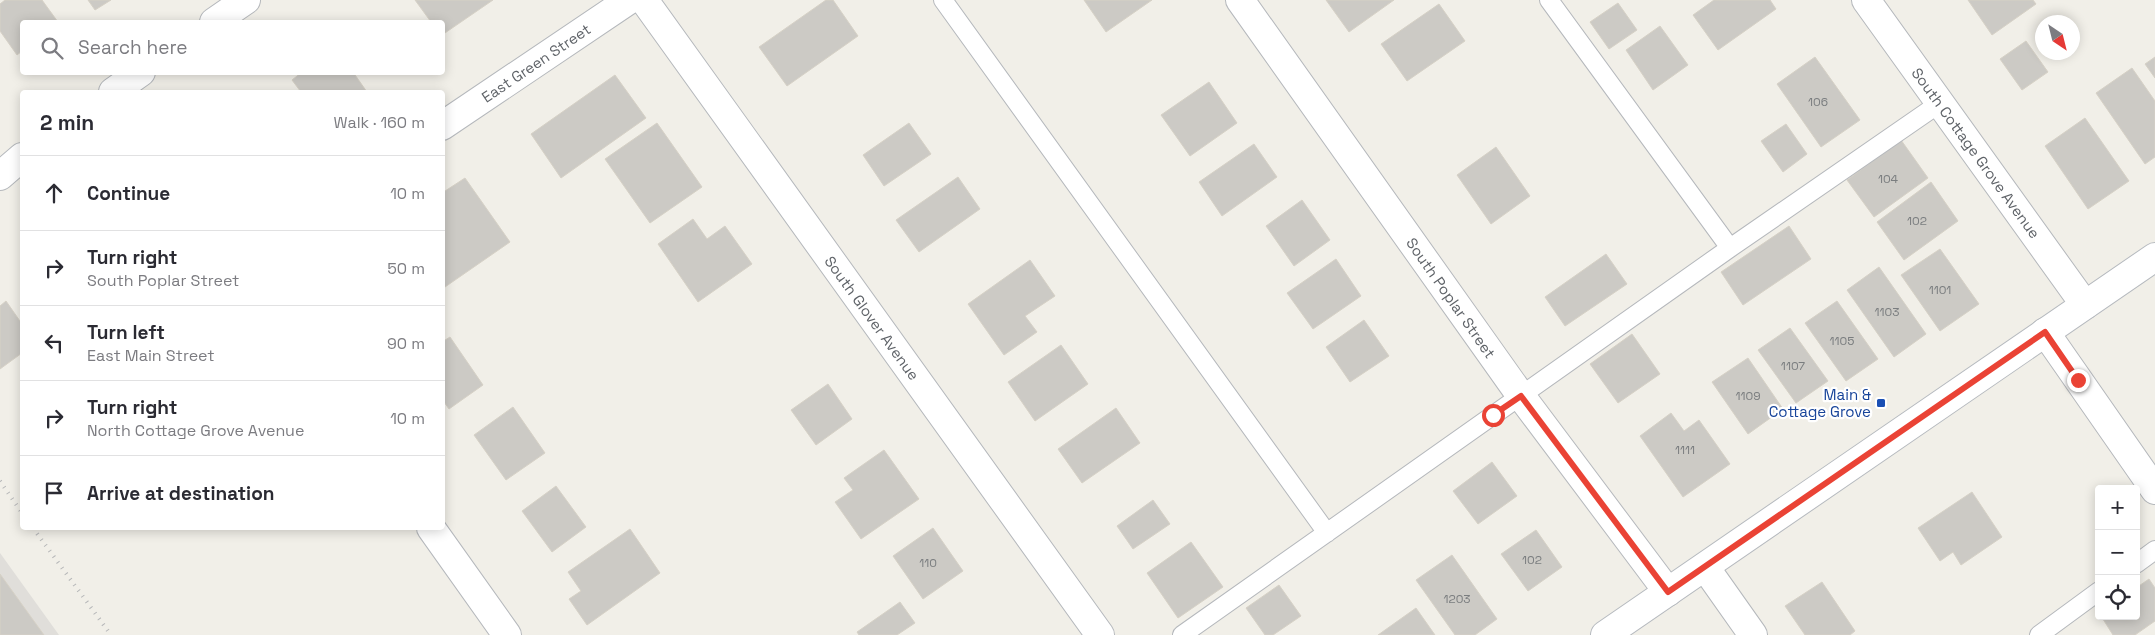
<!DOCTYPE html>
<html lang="en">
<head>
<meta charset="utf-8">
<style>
  body { margin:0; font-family:"Space Grotesk",sans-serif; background:#f7f7f7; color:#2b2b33 }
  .controls { position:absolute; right:15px; bottom:15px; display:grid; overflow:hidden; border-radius:5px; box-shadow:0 2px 12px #0003 }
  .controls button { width:45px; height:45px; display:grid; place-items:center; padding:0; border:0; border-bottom:1px solid #e1e1e2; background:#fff; color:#2b2b33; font:25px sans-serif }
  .compass { position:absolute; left:2035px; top:15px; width:45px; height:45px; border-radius:50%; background:#fff; box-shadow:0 2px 12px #0003; rotate:145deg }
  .stop { position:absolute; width:15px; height:15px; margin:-11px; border:4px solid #ea4335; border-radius:50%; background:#fff }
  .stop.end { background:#ea4335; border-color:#fff; box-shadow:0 1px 5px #0008 }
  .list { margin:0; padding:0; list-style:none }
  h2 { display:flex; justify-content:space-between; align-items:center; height:65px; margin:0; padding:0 20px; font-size:21px }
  h2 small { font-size:16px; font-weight:400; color:#7c7c81 }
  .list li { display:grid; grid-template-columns:32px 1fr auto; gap:15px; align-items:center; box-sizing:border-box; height:75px; padding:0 20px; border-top:1px solid #e1e1e2 }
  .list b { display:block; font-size:19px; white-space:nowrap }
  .list p { margin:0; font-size:16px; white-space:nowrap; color:#7c7c81 }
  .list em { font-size:16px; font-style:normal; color:#7c7c81 }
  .icon { flex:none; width:28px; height:28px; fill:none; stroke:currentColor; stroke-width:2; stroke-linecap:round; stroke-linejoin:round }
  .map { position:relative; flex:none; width:2155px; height:635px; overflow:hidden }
  .search { position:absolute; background:#fff; box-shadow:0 2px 12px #0003; left:20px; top:20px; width:425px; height:55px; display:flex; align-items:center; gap:12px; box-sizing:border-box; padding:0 18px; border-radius:5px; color:#7c7c81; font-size:19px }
  .panel { position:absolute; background:#fff; box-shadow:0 2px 12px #0003; left:20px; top:90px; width:425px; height:440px; border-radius:5px }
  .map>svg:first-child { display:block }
  .industrial { fill:#e0deda }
  .building { fill:#cccac5; stroke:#d6d1c6 }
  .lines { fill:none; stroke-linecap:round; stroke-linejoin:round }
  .service-casing { stroke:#b5b8bc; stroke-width:20 }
  .minor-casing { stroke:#b5b8bc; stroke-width:30 }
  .tertiary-casing { stroke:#b5b8bc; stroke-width:30 }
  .secondary-casing { stroke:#b6babf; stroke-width:30 }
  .service { stroke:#fff; stroke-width:18 }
  .minor { stroke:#fff; stroke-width:28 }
  .tertiary { stroke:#fff; stroke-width:28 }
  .secondary { stroke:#fff; stroke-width:28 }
  .rail { stroke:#b6b7b8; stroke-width:4; stroke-dasharray:1 6; stroke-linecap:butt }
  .route { stroke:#ea4335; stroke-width:6 }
  .transit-dot { fill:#1a4fb4; stroke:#fff; stroke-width:2 }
  .labels { text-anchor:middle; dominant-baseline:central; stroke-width:4.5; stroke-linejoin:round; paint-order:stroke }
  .number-label { font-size:12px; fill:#7a7d7f }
  .street-label { font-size:15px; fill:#5f6368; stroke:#fff }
  .transit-label { font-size:15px; fill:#164399; stroke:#fff; text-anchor:end }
</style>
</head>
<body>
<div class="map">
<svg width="2155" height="635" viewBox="0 0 2155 635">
  <rect width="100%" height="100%" fill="#f1efe8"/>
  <!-- industrial -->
  <path class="industrial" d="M0,553L59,635H0Z"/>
  <!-- building -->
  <path class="building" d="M5,0H42L58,22H22V51L17,55L0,31V4Z
    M88,0H111L95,10Z
    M415,0H493L442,35V22H431Z
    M826,0H833L858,36L787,86L759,47Z
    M1084,0H1152L1106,32Z
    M1326,0H1394L1349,32Z
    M1714,0H1770L1776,9L1718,50L1693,15Z
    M1968,0H2033L2036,4L1992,35Z
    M1618,3L1637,30L1609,49L1590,22Z
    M1439,4L1465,41L1407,81L1381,44Z
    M1660,26L1688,65L1653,90L1626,50Z
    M2026,41L2048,72L2022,90L2000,59Z
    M1815,57L1860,120L1821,147L1777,84Z
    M2155,57V78L2145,64Z
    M2132,68L2155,101V157L2145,164L2096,93Z
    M302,72H353L367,92H301L292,80Z
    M615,75L646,118L561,178L531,134Z
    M1209,82L1237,123L1190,156L1161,115Z
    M2085,118L2129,181L2088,209L2045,146Z
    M657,123L702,187L650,223L605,159Z
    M909,123L931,154L884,186L863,155Z
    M1786,124L1807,154L1783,172L1761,141Z
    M1901,140L1928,178L1874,217L1847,180Z
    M1254,144L1277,177L1222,216L1199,182Z
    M1496,147L1530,196L1491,224L1457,175Z
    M958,177L980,209L919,252L896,220Z
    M465,178L510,242L445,287L442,283V193Z
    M1931,182L1958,221L1904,260L1877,222Z
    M1302,200L1330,240L1294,266L1266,226Z
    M693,219L707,239L725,226L752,264L698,302L658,244Z
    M1789,226L1811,259L1743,305L1721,272Z
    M1940,249L1979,304L1940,331L1901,275Z
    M1606,254L1627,284L1565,326L1545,297Z
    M1336,259L1361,296L1313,329L1287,293Z
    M1030,260L1055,296L1025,316L1037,332L1004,355L968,304Z
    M1879,267L1926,334L1894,357L1847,290Z
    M6,301L22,324V353L0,369V306Z
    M1837,301L1878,359L1846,381L1805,323Z
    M1364,320L1389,356L1350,382L1326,347Z
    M1790,328L1828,381L1796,403L1758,350Z
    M1632,334L1660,374L1618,403L1590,364Z
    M450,337L483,385L449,409L442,399V342Z
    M1061,345L1088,384L1035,421L1008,382Z
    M1748,358L1783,409L1748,434L1712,382Z
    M828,384L852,419L816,445L791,410Z
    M513,407L545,453L506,480L474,435Z
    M1116,408L1140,443L1082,483L1058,449Z
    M1671,413L1684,431L1699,420L1730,464L1683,497L1640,436Z
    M884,450L919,499L861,539L835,502L853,490L844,478Z
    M1492,462L1517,496L1478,524L1453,491Z
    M556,486L586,527L552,552L522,511Z
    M1972,492L2002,537L1961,565L1953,552L1940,561L1918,528Z
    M1153,500L1170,524L1133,549L1117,526Z
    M933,528L963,571L923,599L893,556Z
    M630,529L660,573L587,625L569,599L581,591L568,572Z
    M1536,530L1562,567L1528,591L1501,554Z
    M1191,542L1223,587L1178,618L1147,573Z
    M1452,555L1497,619L1475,635H1455L1416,580Z
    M0,574L44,635H0Z
    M2149,579L2155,588V621L2135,635H2113L2101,616H2136V588Z
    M1822,582L1855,631L1850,635H1805L1785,606Z
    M1279,585L1301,616L1273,635H1265L1246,608Z
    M900,602L915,623L897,635H859L857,632Z
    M1416,608L1435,635H1378Z"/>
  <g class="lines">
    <!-- service casing -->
    <g class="service-casing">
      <path id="service" d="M943,0L1327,533
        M1549,0L1730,248
        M2136,564L2155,550
        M1182,635L1730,248L1940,103
        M2039,635L2099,591"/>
    </g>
    <!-- minor casing -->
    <g class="minor-casing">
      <path id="minor" d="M644,0L1100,635
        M1240,0L1521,396L1668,592
        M214,22L246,0
        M113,92L141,72
        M442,126L629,0
        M0,176L22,157
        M2045,332L2155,490
        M431,528L507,635
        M1705,567L1753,635"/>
    </g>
    <!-- tertiary casing -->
    <g class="tertiary-casing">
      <path id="tertiary" d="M1866,0L2085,305"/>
    </g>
    <!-- secondary casing -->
    <g class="secondary-casing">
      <path id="secondary" d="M1605,635L2155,257"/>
    </g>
    <!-- service -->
    <use href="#service" class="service"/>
    <!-- minor -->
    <use href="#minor" class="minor"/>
    <!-- tertiary -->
    <use href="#tertiary" class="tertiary"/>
    <!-- secondary -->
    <use href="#secondary" class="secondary"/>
    <!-- rail -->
    <path class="rail" d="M0,481L22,513
      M33,528L111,635"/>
  </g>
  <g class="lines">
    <!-- route -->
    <path class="route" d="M1493,415L1521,396L1668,592L2045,332L2078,380"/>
  </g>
  <!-- markers -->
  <rect class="transit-dot" x="1876" y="398" width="10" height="10" rx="2.5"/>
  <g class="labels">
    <!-- number labels -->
    <g class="number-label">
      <text x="1818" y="102">106</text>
      <text x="1888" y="179">104</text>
      <text x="1917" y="221">102</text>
      <text x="1940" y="290">1101</text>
      <text x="1887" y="312">1103</text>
      <text x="1842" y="341">1105</text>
      <text x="1793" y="366">1107</text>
      <text x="1748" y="396">1109</text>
      <text x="1685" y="450">1111</text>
      <text x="1532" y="560">102</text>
      <text x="928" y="563">110</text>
      <text x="1457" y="599">1203</text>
    </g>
    <!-- street labels -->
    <g class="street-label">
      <text transform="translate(536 63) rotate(-34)">East Green Street</text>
      <text transform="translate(1976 153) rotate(54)">South Cottage Grove Avenue</text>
      <text transform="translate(1451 298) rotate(55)">South Poplar Street</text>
      <text transform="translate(872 318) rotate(54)">South Glover Avenue</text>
    </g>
    <!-- transit labels -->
    <g class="transit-label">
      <text x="1871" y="394">Main &amp;<tspan x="1871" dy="17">Cottage Grove</tspan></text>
    </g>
  </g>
</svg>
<div class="controls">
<button>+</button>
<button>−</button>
<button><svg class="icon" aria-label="locate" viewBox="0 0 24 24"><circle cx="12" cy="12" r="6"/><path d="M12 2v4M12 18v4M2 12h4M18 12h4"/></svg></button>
</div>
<svg class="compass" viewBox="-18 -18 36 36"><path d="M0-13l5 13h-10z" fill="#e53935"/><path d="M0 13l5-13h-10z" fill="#7c7c81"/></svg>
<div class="stop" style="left:1493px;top:415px"></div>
<div class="stop end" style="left:2078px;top:380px"></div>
<div class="search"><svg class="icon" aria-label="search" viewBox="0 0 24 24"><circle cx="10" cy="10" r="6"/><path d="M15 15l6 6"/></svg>Search here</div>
<section class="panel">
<h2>2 min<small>Walk · 160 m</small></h2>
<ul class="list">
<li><svg class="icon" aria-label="ahead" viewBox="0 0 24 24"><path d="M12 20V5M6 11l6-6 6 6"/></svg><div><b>Continue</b></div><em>10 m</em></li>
<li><svg class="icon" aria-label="right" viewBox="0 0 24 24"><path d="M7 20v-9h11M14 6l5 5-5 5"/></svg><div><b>Turn right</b><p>South Poplar Street</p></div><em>50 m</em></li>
<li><svg class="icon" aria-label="left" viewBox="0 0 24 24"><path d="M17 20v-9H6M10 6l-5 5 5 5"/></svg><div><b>Turn left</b><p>East Main Street</p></div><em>90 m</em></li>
<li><svg class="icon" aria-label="right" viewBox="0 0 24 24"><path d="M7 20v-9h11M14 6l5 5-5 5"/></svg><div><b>Turn right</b><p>North Cottage Grove Avenue</p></div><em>10 m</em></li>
<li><svg class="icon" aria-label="arrive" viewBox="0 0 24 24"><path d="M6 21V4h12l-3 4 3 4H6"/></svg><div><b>Arrive at destination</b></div></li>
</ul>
</section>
</div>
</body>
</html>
